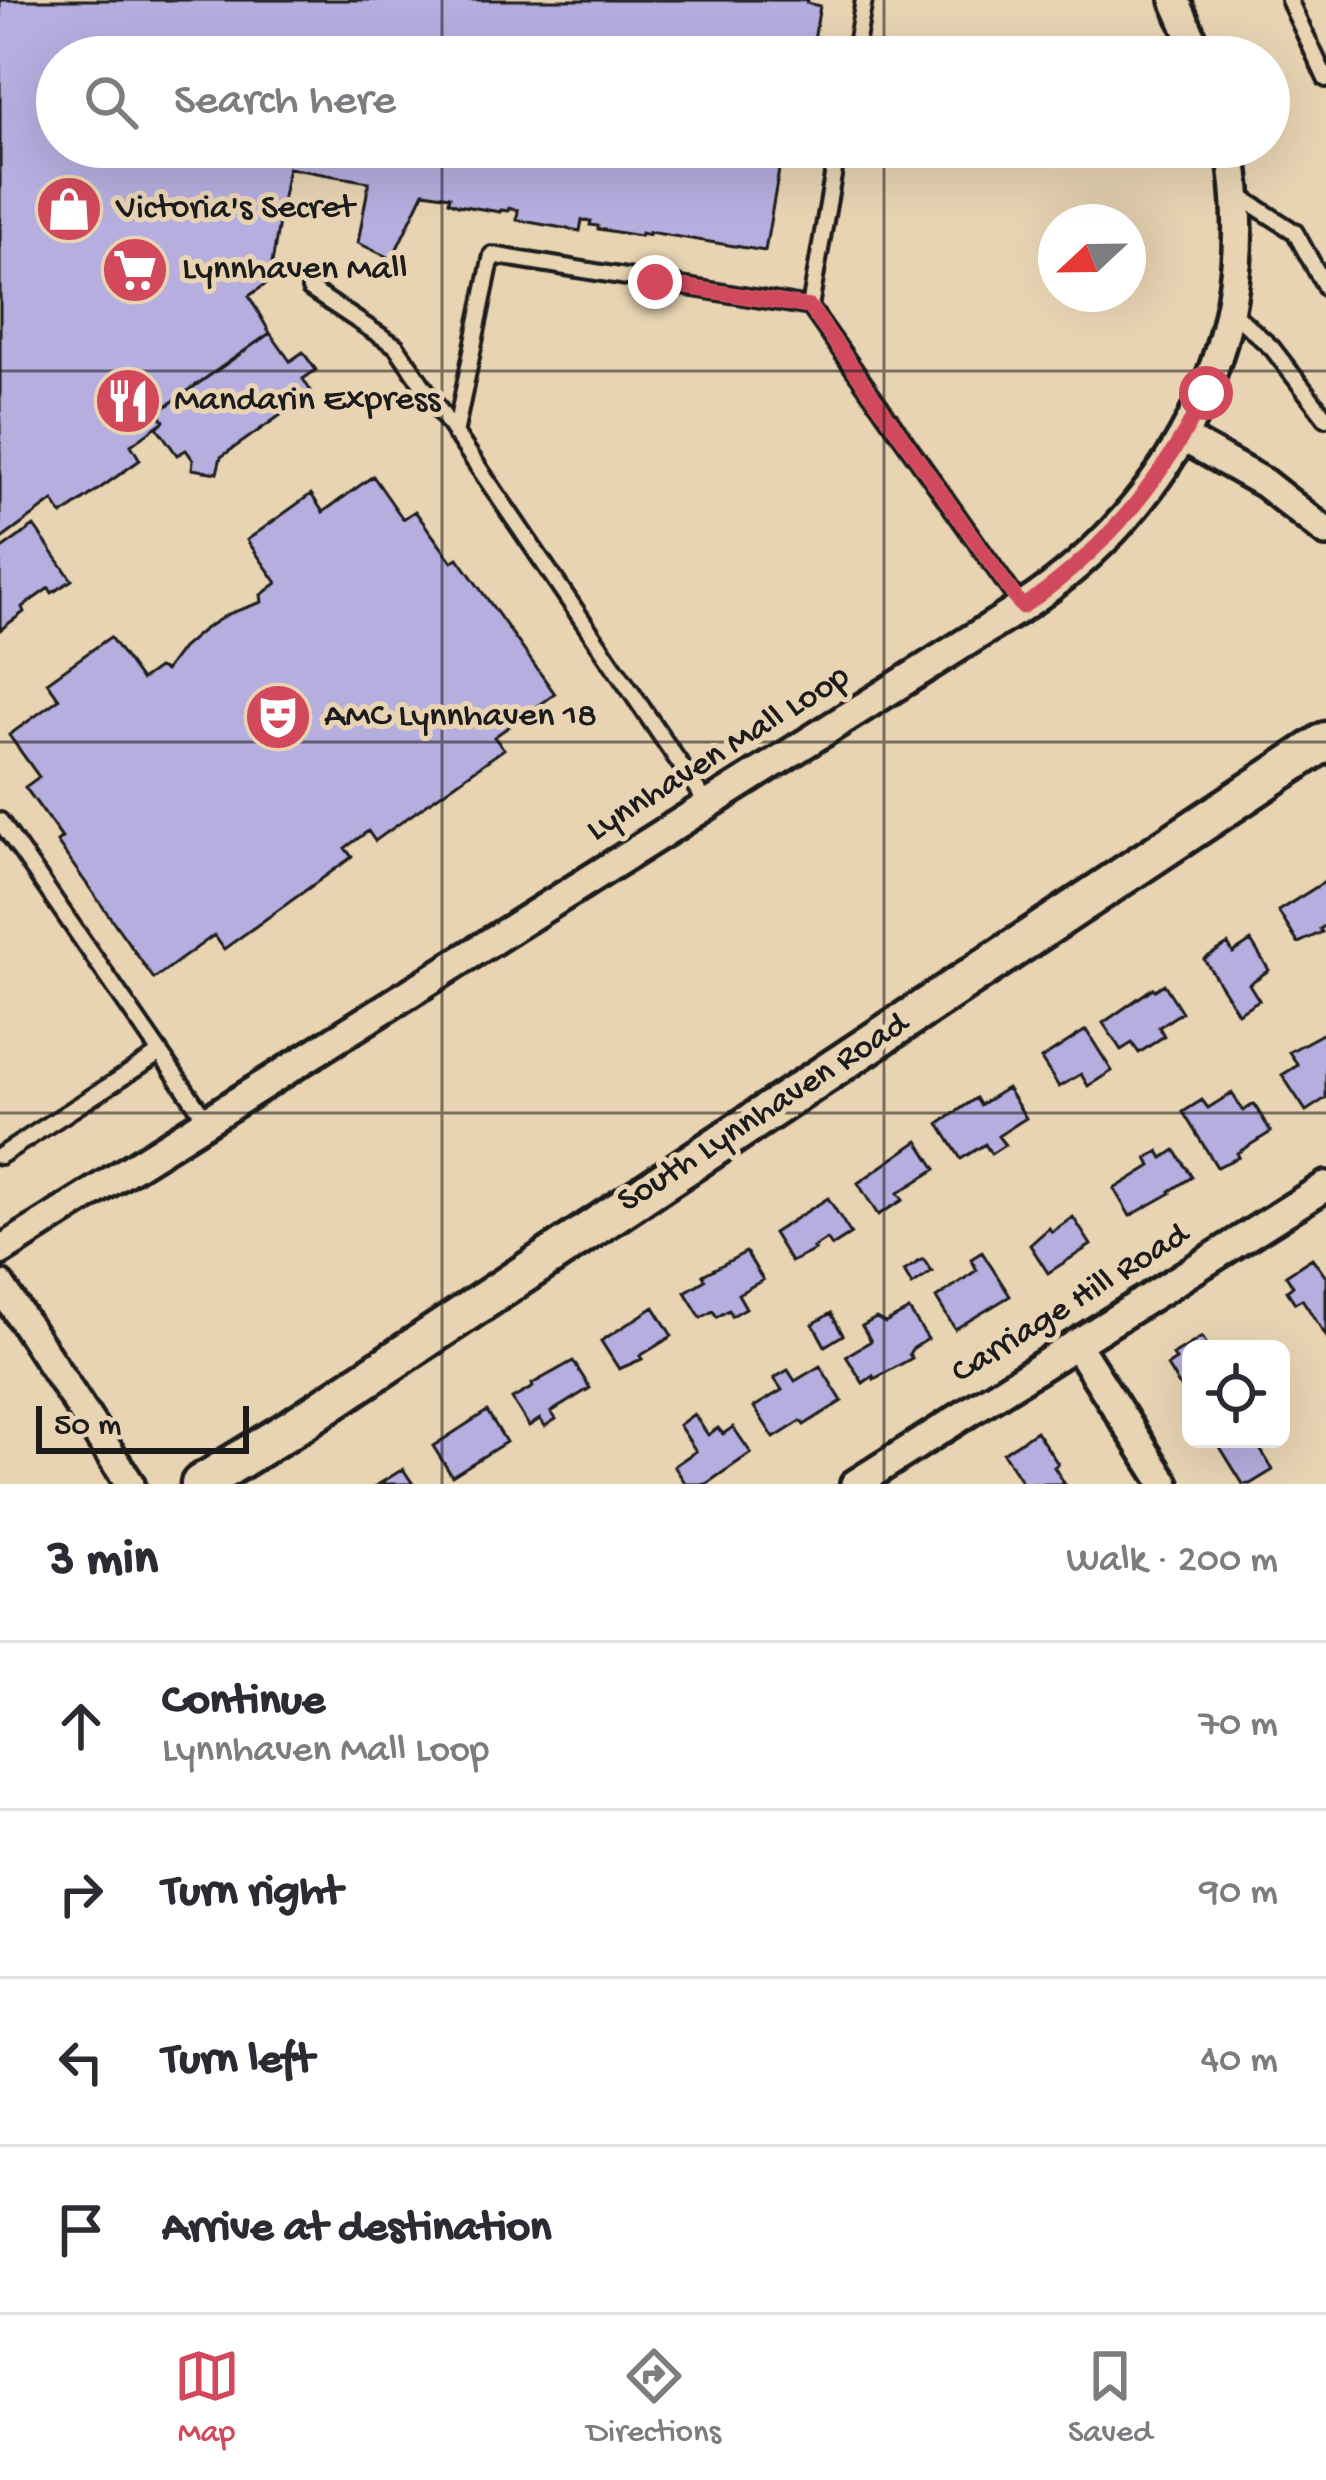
<!DOCTYPE html>
<html lang="en">
<head>
<meta charset="utf-8">
<style>
  body { margin:0; font-family:"Gochi Hand",sans-serif; background:#f2f2f3; color:#2b2b33 }
  .controls { position:absolute; right:36px; bottom:36px; display:grid; overflow:hidden; border-radius:18px; box-shadow:0 12px 48px #0002 }
  .controls button { width:108px; height:108px; display:grid; place-items:center; padding:0; border:0; border-bottom:3px solid #e1e1e2; background:#fff; color:#2b2b33; font:60px sans-serif }
  .compass { position:absolute; left:1038px; top:204px; width:108px; height:108px; border-radius:50%; background:#fff; box-shadow:0 12px 48px #0002; rotate:248deg }
  .scale { position:absolute; left:36px; bottom:30px; width:213px; box-sizing:border-box; padding-left:12px; border:6px solid #1c1c1c; border-top:0; font-size:33px; line-height:42px; white-space:nowrap; color:#1c1c1c; -webkit-text-stroke:9px #e8d4b3; paint-order:stroke }
  .stop { position:absolute; width:36px; height:36px; margin:-27px; border:9px solid #d1495b; border-radius:50%; background:#fff }
  .stop.end { background:#d1495b; border-color:#fff; box-shadow:0 3px 12px #0008 }
  .list { margin:0; padding:0; list-style:none }
  h2 { display:flex; justify-content:space-between; align-items:center; height:156px; margin:0; padding:0 48px; font-size:51px }
  h2 small { font-size:39px; font-weight:400; color:#7c7c81 }
  .list li { display:grid; grid-template-columns:78px 1fr auto; gap:36px; align-items:center; box-sizing:border-box; height:168px; padding:0 48px; border-top:3px solid #e1e1e2 }
  .list b { display:block; font-size:45px; white-space:nowrap }
  .list p { margin:0; font-size:39px; white-space:nowrap; color:#7c7c81 }
  .list em { font-size:39px; font-style:normal; color:#7c7c81 }
  .icon { flex:none; width:66px; height:66px; fill:none; stroke:currentColor; stroke-width:2; stroke-linecap:round; stroke-linejoin:round }
  .map { position:relative; flex:none; width:1326px; height:1484px; overflow:hidden }
  .search { position:absolute; background:#fff; box-shadow:0 12px 48px #0002; left:36px; right:36px; top:36px; height:132px; display:flex; align-items:center; gap:30px; box-sizing:border-box; padding:0 42px; border-radius:66px; color:#7c7c81; font-size:45px }
  .sheet { height:828px; background:#fff }
  nav { display:flex; justify-content:space-around; align-items:center; box-sizing:border-box; height:168px; border-top:3px solid #e1e1e2; background:#fff; font-size:33px; color:#7c7c81 }
  nav a { display:grid; justify-items:center; gap:6px }
  nav .on { color:#d1495b }
  .map>svg:first-child { display:block }
  .building { fill:#b5aedf; stroke:#1c1c1c; stroke-width:3 }
  .lines { fill:none; stroke-linecap:round; stroke-linejoin:round }
  .lane-casing { stroke:#1c1c1c; stroke-width:22 }
  .street-casing { stroke:#1c1c1c; stroke-width:36 }
  .secondary-casing { stroke:#1c1c1c; stroke-width:45 }
  .lane { stroke:#e8d4b3; stroke-width:14 }
  .street { stroke:#e8d4b3; stroke-width:27 }
  .secondary { stroke:#e8d4b3; stroke-width:36 }
  .route { stroke:#d1495b; stroke-width:15 }
  .grid { fill:none; stroke:#1c1c1c; stroke-width:3; stroke-opacity:0.55 }
  .labels { text-anchor:middle; dominant-baseline:central; stroke-width:10; stroke-linejoin:round; paint-order:stroke }
  .poi-label { font-size:36px; fill:#1c1c1c; stroke:#e8d4b3; text-anchor:start }
  .street-label { font-size:36px; fill:#1c1c1c; stroke:#e8d4b3 }
</style>
</head>
<body>
<div class="map">
<svg width="1326" height="1484" viewBox="0 0 1326 1484">
  <rect width="100%" height="100%" fill="#e8d4b3"/>
  <filter id="ink" filterUnits="userSpaceOnUse"><feTurbulence type="fractalNoise" baseFrequency=".00833" numOctaves="2"/><feDisplacementMap in="SourceGraphic" scale="24" xChannelSelector="R" yChannelSelector="G"/><feConvolveMatrix kernelMatrix="1 2 1 2 8 2 1 2 1" color-interpolation-filters="sRGB"/></filter>
  <g filter="url(#ink)">
    <!-- building -->
    <path class="building" d="M0,0H808L807,3L820,6L811,57H57V147H783L765,251L649,232V235L641,233L640,236L598,229V226L590,225L591,221L582,220L580,231L517,220L518,210L509,208L508,211L501,210L500,212L458,205L449,201L450,196L424,192L392,259L358,243L369,182L288,168L269,282L249,296L270,333L158,412L164,421L131,445L140,460L62,515L53,501L0,540Z
      M270,333L290,361L303,352L316,370L303,379L312,393L221,457L217,473L192,469L193,460L186,450L177,455L157,427L164,421L158,412Z
      M373,476L403,519L415,511L452,562L458,558L555,694L494,737L504,749L375,841L368,831L345,848L352,857L224,949L214,935L154,979L57,842L62,838L25,787L39,777L9,735L59,699L47,682L110,637L141,680L158,668L165,671L182,648L203,630L228,614L262,602L261,595L277,583L247,540L311,494L323,512Z
      M34,526L72,580L52,593L49,588L22,607L24,612L0,630V550Z
      M1326,881V925L1320,929L1322,932L1298,943L1278,911Z
      M1251,941L1269,970L1249,984L1259,1000L1238,1013L1204,959L1228,944L1233,953Z
      M1164,984L1182,1012L1159,1027L1164,1036L1139,1053L1132,1043L1121,1050L1103,1023L1153,988L1155,990Z
      M1086,1030L1112,1071L1088,1086L1081,1074L1059,1087L1041,1059Z
      M1326,1032V1098L1306,1111L1282,1075L1298,1065L1289,1052Z
      M1007,1088L1026,1118L998,1136L1005,1145L991,1154L985,1144L961,1159L939,1124L976,1098L980,1105Z
      M1232,1093L1243,1111L1254,1104L1271,1132L1237,1153L1239,1157L1217,1167L1183,1112L1202,1100L1208,1108Z
      M918,1141L936,1169L898,1193L903,1200L878,1215L858,1183Z
      M1175,1150L1192,1177L1170,1191L1171,1193L1130,1216L1114,1189L1151,1166L1147,1158L1159,1151L1163,1158Z
      M828,1198L851,1234L832,1246L827,1239L813,1248L815,1250L791,1262L773,1233Z
      M1073,1217L1091,1245L1048,1273L1030,1245L1049,1228L1052,1232Z
      M746,1252L763,1280L738,1294L746,1308L732,1316L729,1310L717,1317L713,1311L701,1318L685,1292L705,1280L703,1275Z
      M982,1252L1010,1296L955,1329L936,1298L977,1270L971,1259Z
      M1312,1258L1326,1277V1336L1302,1299L1295,1303L1287,1291L1293,1286L1286,1275Z
      M923,1259L932,1272L912,1285L904,1271Z
      M654,1307L672,1336L640,1356L642,1359L619,1369L601,1341Z
      M909,1310L928,1339L912,1349L909,1354L912,1358L874,1379L873,1376L863,1383L846,1356L871,1341L862,1326L876,1318L885,1323Z
      M831,1313L843,1335L825,1346L813,1324Z
      M1202,1337L1210,1349H1191L1190,1403L1167,1366L1176,1360L1173,1355Z
      M573,1361L590,1388L551,1412L556,1419L545,1426L540,1419L529,1426L512,1399L533,1387L532,1384Z
      M820,1366L842,1401L804,1425L801,1421L774,1438L754,1407L782,1390L774,1378L788,1370L795,1381Z
      M487,1411L506,1442L452,1476L433,1446Z
      M694,1414L708,1435L718,1428L723,1434L733,1427L751,1453L706,1484H686L674,1466L696,1451L679,1425Z
      M1036,1431L1058,1464L1054,1467L1065,1484H1023L1003,1453Z
      M1222,1439H1259L1263,1445L1259,1447L1273,1470L1250,1484H1243L1217,1442Z
      M403,1469L413,1484H379Z"/>
    <g class="lines">
      <!-- lane casing -->
      <g class="lane-casing">
        <path id="lane" d="M1289,0L1326,79
          M854,57L864,0
          M1238,195L1295,232L1326,288
          M310,289L396,346L708,805
          M810,307L838,147
          M1230,310L1272,348L1326,418
          M455,434L492,255L810,307L1022,607
          M0,821L207,1121
          M0,1156L160,1053"/>
      </g>
      <!-- street casing -->
      <g class="street-casing">
        <path id="street" d="M1175,0L1200,57
          M1184,438L1264,483L1326,532
          M0,1251L1022,607C1177,504 1265,333 1230,147
          M0,1285L130,1484
          M1076,1344L1165,1484
          M855,1484L1326,1186"/>
      </g>
      <!-- secondary casing -->
      <g class="secondary-casing">
        <path id="secondary" d="M200,1484L292,1428L1326,741"/>
      </g>
      <!-- lane -->
      <use href="#lane" class="lane"/>
      <!-- street -->
      <use href="#street" class="street"/>
      <!-- secondary -->
      <use href="#secondary" class="secondary"/>
    </g>
  </g>
  <g class="lines" filter="url(#ink)">
    <!-- route -->
    <path class="route" d="M655,282L810,307L1022,607C1103,553 1163,480 1206,393"/>
  </g>
  <!-- grid -->
  <path class="grid" d="M442,0V57M884,0V57M442,147V1484M884,147V1484M0,371H1326M0,742H1326M0,1113H1326"/>
  <!-- icons -->
  <defs>
    <g id="shop-disc" transform="scale(3.45)"><circle r="9.5" fill="#d1495b" stroke="#e8d4b3"/><path d="M-5-2.5h2.3a2.7 3.5 0 0 1 5.4 0H5L5.5 6h-11ZM-1.5-2.5h3a1.5 2.3 0 0 0-3 0Z" fill="#fff"/></g>
    <g id="supermarket-disc" transform="scale(3.45)"><circle r="9.5" fill="#d1495b" stroke="#e8d4b3"/><path d="M-6-5.5h2.5l.6 2H6L4.5 2H-2.5L-4.4-4H-6ZM-1.5 3.2a1.3 1.3 0 1 0 .1 0ZM3 3.2a1.3 1.3 0 1 0 .1 0Z" fill="#fff"/></g>
    <g id="restaurant-disc" transform="scale(3.45)"><circle r="9.5" fill="#d1495b" stroke="#e8d4b3"/><path d="M-5-6h1v4h1v-4h1v4h1v-4h1v5L-1.5 .5V6h-2V.5L-5-1ZM5-6V6H3V1.5H1.5Q1.5-4 5-6Z" fill="#fff"/></g>
    <g id="theatre-disc" transform="scale(3.45)"><circle r="9.5" fill="#d1495b" stroke="#e8d4b3"/><path d="M-5-5.5Q0-4 5-5.5V0Q5 5 0 6Q-5 5-5 0ZM-3.3-2.5H-1v1.5H-3.3ZM1-2.5H3.3v1.5H1ZM-2.8 1Q0 5.5 2.8 1Z" fill="#fff"/></g>
  </defs>
  <g fill-rule="evenodd">
    <use href="#shop-disc" x="69" y="209"/>
    <use href="#supermarket-disc" x="135" y="270"/>
    <use href="#restaurant-disc" x="128" y="401"/>
    <use href="#theatre-disc" x="278" y="717"/>
  </g>
  <g class="labels">
    <!-- poi labels -->
    <g class="poi-label">
      <text x="116" y="209">Victoria's Secret</text>
      <text x="182" y="270">Lynnhaven Mall</text>
      <text x="174" y="401">Mandarin Express</text>
      <text x="324" y="717">AMC Lynnhaven 18</text>
    </g>
    <!-- street labels -->
    <g class="street-label">
      <text transform="translate(719 755) rotate(-32)">Lynnhaven Mall Loop</text>
      <text transform="translate(764 1114) rotate(-33)">South Lynnhaven Road</text>
      <text transform="translate(1071 1305) rotate(-32)">Carriage Hill Road</text>
    </g>
  </g>
</svg>
<div class="controls">
<button><svg class="icon" aria-label="locate" viewBox="0 0 24 24"><circle cx="12" cy="12" r="6"/><path d="M12 2v4M12 18v4M2 12h4M18 12h4"/></svg></button>
</div>
<svg class="compass" viewBox="-18 -18 36 36"><path d="M0-13l5 13h-10z" fill="#e53935"/><path d="M0 13l5-13h-10z" fill="#7c7c81"/></svg>
<div class="scale">50 m</div>
<div class="stop" style="left:1206px;top:393px"></div>
<div class="stop end" style="left:655px;top:282px"></div>
<div class="search"><svg class="icon" aria-label="search" viewBox="0 0 24 24"><circle cx="10" cy="10" r="6"/><path d="M15 15l6 6"/></svg>Search here</div>
</div>
<section class="sheet">
<h2>3 min<small>Walk · 200 m</small></h2>
<ul class="list">
<li><svg class="icon" aria-label="ahead" viewBox="0 0 24 24"><path d="M12 20V5M6 11l6-6 6 6"/></svg><div><b>Continue</b><p>Lynnhaven Mall Loop</p></div><em>70 m</em></li>
<li><svg class="icon" aria-label="right" viewBox="0 0 24 24"><path d="M7 20v-9h11M14 6l5 5-5 5"/></svg><div><b>Turn right</b></div><em>90 m</em></li>
<li><svg class="icon" aria-label="left" viewBox="0 0 24 24"><path d="M17 20v-9H6M10 6l-5 5 5 5"/></svg><div><b>Turn left</b></div><em>40 m</em></li>
<li><svg class="icon" aria-label="arrive" viewBox="0 0 24 24"><path d="M6 21V4h12l-3 4 3 4H6"/></svg><div><b>Arrive at destination</b></div></li>
</ul>
</section>
<nav>
<a class="on"><svg class="icon" aria-label="map" viewBox="0 0 24 24"><path d="M3 6l6-2 6 2 6-2v14l-6 2-6-2-6 2zM9 4v14M15 6v14"/></svg>Map</a>
<a><svg class="icon" aria-label="directions" viewBox="0 0 24 24"><path d="M12 3l9 9-9 9-9-9zM9 14v-3h6M13 9l2 2-2 2"/></svg>Directions</a>
<a><svg class="icon" aria-label="saved" viewBox="0 0 24 24"><path d="M7 4h10v16l-5-4-5 4z"/></svg>Saved</a>
</nav>
</body>
</html>
